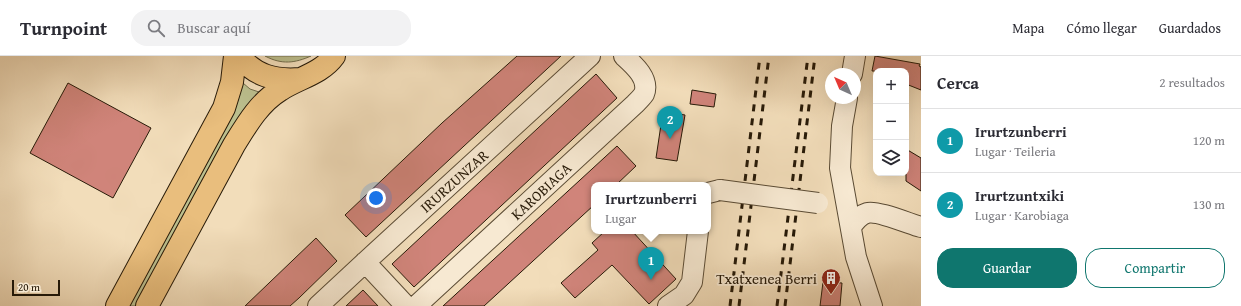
<!DOCTYPE html>
<html lang="es">
<head>
<meta charset="utf-8">
<style>
  body { margin:0; font-family:"Gentium Book Plus",serif; background:#f2f2f3; color:#2b2b33 }
  .controls { position:absolute; right:12px; top:12px; display:grid; overflow:hidden; border-radius:8px; box-shadow:0 4px 16px #0002 }
  .controls button { width:36px; height:36px; display:grid; place-items:center; padding:0; border:0; border-bottom:1px solid #e1e1e2; background:#fff; color:#2b2b33; font:20px sans-serif }
  .compass { position:absolute; left:825px; top:12px; width:36px; height:36px; border-radius:50%; background:#fff; box-shadow:0 4px 16px #0002; rotate:316deg }
  .scale { position:absolute; left:12px; bottom:10px; width:48px; box-sizing:border-box; padding-left:4px; border:2px solid #271a08; border-top:0; font-size:11px; line-height:14px; white-space:nowrap; color:#271a08; -webkit-text-stroke:3px #f7e9d2; paint-order:stroke }
  .you { position:absolute; left:376px; top:142px; width:14px; height:14px; margin:-10px; border:3px solid #fff; border-radius:50%; background:#1a73e8; box-shadow:0 0 0 6px #1a73e833 }
  .badge { display:grid; place-items:center; width:26px; height:26px; border-radius:50%; background:#0f766e; color:#fff; font-size:13px; font-weight:700 }
  .pin { position:absolute; translate:-50% -33px; filter:drop-shadow(0 1px 2px #0008) }
  .pin::after { content:''; position:absolute; top:21px; width:14px; height:12px; background:inherit; clip-path:polygon(0 0,100% 0,50% 100%) }
  .popup { position:absolute; left:591px; top:126px; width:120px; height:52px; box-sizing:border-box; display:grid; place-content:center; border-radius:8px; background:#fff; filter:drop-shadow(0 1px 3px #0005); font-size:13px; white-space:nowrap; color:#7c7c81 }
  .popup b { font-size:15px; color:#2b2b33 }
  .popup::after { content:''; position:absolute; left:50%; top:100%; margin-left:-8px; border:8px solid transparent; border-top-color:#fff }
  .list { margin:0; padding:0; list-style:none }
  h2 { display:flex; justify-content:space-between; align-items:center; height:52px; margin:0; padding:0 16px; font-size:17px }
  h2 small { font-size:13px; font-weight:400; color:#7c7c81 }
  .list li { display:grid; grid-template-columns:26px 1fr auto; gap:12px; align-items:center; box-sizing:border-box; height:64px; padding:0 16px; border-top:1px solid #e1e1e2 }
  .list b { display:block; font-size:15px; white-space:nowrap }
  .list p { margin:0; font-size:13px; white-space:nowrap; color:#7c7c81 }
  .list em { font-size:13px; font-style:normal; color:#7c7c81 }
  .actions { display:flex; gap:8px; padding:12px 16px }
  .actions a { flex:1; padding:9px 0; border:1px solid #0f766e; border-radius:16px; text-align:center; font-size:14px; color:#0f766e }
  .actions .main { background:#0f766e; color:#fff }
  .icon { flex:none; width:22px; height:22px; fill:none; stroke:currentColor; stroke-width:2; stroke-linecap:round; stroke-linejoin:round }
  .map { position:relative; flex:none; width:921px; height:250px; overflow:hidden }
  header { display:flex; align-items:center; gap:24px; box-sizing:border-box; height:56px; padding:0 20px; background:#fff; border-bottom:1px solid #e1e1e2 }
  header strong { font-size:19px }
  nav { display:flex; gap:22px; margin-inline-start:auto; font-size:14px }
  .search { width:280px; height:36px; background:#f2f2f3; display:flex; align-items:center; gap:10px; box-sizing:border-box; padding:0 14px; border-radius:16px; color:#7c7c81; font-size:15px }
  main { display:flex }
  aside { flex:1; background:#fff }
  .map>svg:first-child { display:block }
  .green { fill:#bcc08f; stroke:#726d4c }
  .building { fill:#d0847a; stroke:#271a08 }
  .lines { fill:none; stroke-linecap:round; stroke-linejoin:round }
  .minor-casing { stroke:#5a4b34; stroke-width:22 }
  .major-casing { stroke:#271a08; stroke-width:24 }
  .minor { stroke:#f7e9d2; stroke-width:20 }
  .major { stroke:#e9be7d; stroke-width:22 }
  .rail { stroke:#271a08; stroke-width:3; stroke-dasharray:7 7; stroke-linecap:butt }
  .minor-bridge-casing { stroke:#5a4b34; stroke-width:22; stroke-linecap:butt }
  .minor-bridge { stroke:#f7e9d2; stroke-width:20 }
  .labels { text-anchor:middle; dominant-baseline:central; stroke-width:3.5; stroke-linejoin:round; paint-order:stroke }
  .street-label { font-size:15px; fill:#271a08; stroke:#f7e9d2 }
  .poi-label { font-size:15px; fill:#271a08; stroke:#f7e9d2; text-anchor:end }
</style>
</head>
<body>
<header>
<strong>Turnpoint</strong>
<div class="search"><svg class="icon" aria-label="search" viewBox="0 0 24 24"><circle cx="10" cy="10" r="6"/><path d="M15 15l6 6"/></svg>Buscar aquí</div>
<nav><a>Mapa</a><a>Cómo llegar</a><a>Guardados</a></nav>
</header>
<main>
<div class="map">
<svg width="921" height="250" viewBox="0 0 921 250">
  <rect width="100%" height="100%" fill="#f2ddba"/>
  <filter id="stains"><feTurbulence type="fractalNoise" baseFrequency=".005" numOctaves="4"/><feColorMatrix values="0 0 0 0 .2 0 0 0 0 .09 0 0 0 0 .02 0 0 0 .5 -.17"/></filter>
  <radialGradient id="worn" r=".72"><stop offset=".6" stop-color="#630" stop-opacity="0"/><stop offset="1" stop-color="#630" stop-opacity=".3"/></radialGradient>
  <!-- green -->
  <path class="green" d="M265,0H311C295,7 282,9 265,0Z
    M243,27L250,33L259,36L239,61L136,250H128L232,59Z"/>
  <!-- building -->
  <path class="building" d="M517,0H561L366,181L345,159L442,67Z
    M875,0L920,8L919,10L921,11V34L906,28V15H872Z
    M596,18L617,42L414,231L392,208Z
    M68,27L151,72L113,142L30,97Z
    M692,34L716,38L714,51L690,48Z
    M666,56L685,59L677,105L656,102L662,62L665,63Z
    M617,90L636,110L616,129H594V149L484,250H443Z
    M906,93L921,102V135L906,125Z
    M605,175H632L676,223L649,248L612,209L575,242L561,227L598,194L592,187Z
    M316,182L337,205L299,242L290,250H245Z
    M823,226L842,227L840,250H820Z
    M363,234L378,250H346Z"/>
  <g class="lines">
    <!-- minor casing -->
    <g class="minor-casing">
      <path id="minor" d="M852,18L855,0
        M847,42L842,70L840,112L856,201L872,250
        M708,137L720,134
        M851,171C855,165 860,159 867,157C877,154 910,168 921,171
        M365,206L406,250
        M318,250L374,198L590,0
        M416,250L635,48C638,45 642,41 644,38C650,23 634,9 624,0
        M668,250L684,239L692,226L698,175"/>
    </g>
    <!-- major casing -->
    <g class="major-casing">
      <path id="major" d="M239,0C255,20 275,25 300,23
        M117,250L224,52L232,26L235,0
        M147,250L234,89C247,68 259,47 280,34C298,22 321,18 334,0"/>
    </g>
    <!-- minor -->
    <use href="#minor" class="minor"/>
    <!-- major -->
    <use href="#major" class="major"/>
    <!-- rail -->
    <path class="rail" d="M730,250L760,0
      M739,250L769,0
      M777,250L808,0
      M785,250L815,0"/>
    <!-- minor-bridge casing -->
    <g class="minor-bridge-casing">
      <path id="minor-bridge" d="M720,134L818,147"/>
    </g>
    <!-- minor-bridge -->
    <use href="#minor-bridge" class="minor-bridge"/>
  </g>
  <!-- icons -->
  <defs>
    <g id="building-pin" transform="scale(1)"><path d="M0 17L-7.5 6A9.5 9.5 0 1 1 7.5 6Z" fill="#8f2418" stroke="#f7e9d2"/><path d="M-4-6H4V6H1V3H-1V6H-4ZM-2.5-4.3h1.7v1.8h-1.7ZM.8-4.3h1.7v1.8H.8ZM-2.5-1h1.7V.8h-1.7ZM.8-1h1.7V.8H.8Z" fill="#fff"/></g>
  </defs>
  <g fill-rule="evenodd">
    <use href="#building-pin" x="831" y="222"/>
  </g>
  <g class="labels">
    <!-- street labels -->
    <g class="street-label">
      <text transform="translate(454 125) rotate(-42)">IRURZUNZAR</text>
      <text transform="translate(541 135) rotate(-43)">KAROBIAGA</text>
    </g>
    <!-- poi labels -->
    <g class="poi-label">
      <text x="817" y="222">Txatxenea Berri</text>
    </g>
  </g>
  <rect width="100%" height="100%" filter="url(#stains)"/>
  <rect width="100%" height="100%" fill="url(#worn)"/>
</svg>
<div class="controls">
<button>+</button>
<button>−</button>
<button><svg class="icon" aria-label="layers" viewBox="0 0 24 24"><path d="M12 4l9 5-9 5-9-5zM3 14l9 5 9-5"/></svg></button>
</div>
<svg class="compass" viewBox="-18 -18 36 36"><path d="M0-13l5 13h-10z" fill="#e53935"/><path d="M0 13l5-13h-10z" fill="#7c7c81"/></svg>
<div class="scale">20 m</div>
<div class="you"></div>
<div class="pin badge" style="left:651px;top:224px;background:#0f9aa8">1</div>
<div class="popup"><b>Irurtzunberri</b>Lugar</div>
<div class="pin badge" style="left:670px;top:83px;background:#0f9aa8">2</div>
</div>
<aside>
<h2>Cerca<small>2 resultados</small></h2>
<ul class="list">
<li><span class="badge" style="background:#0f9aa8">1</span><div><b>Irurtzunberri</b><p>Lugar · Teileria</p></div><em>120 m</em></li>
<li><span class="badge" style="background:#0f9aa8">2</span><div><b>Irurtzuntxiki</b><p>Lugar · Karobiaga</p></div><em>130 m</em></li>
</ul>
<div class="actions"><a class="main">Guardar</a><a>Compartir</a></div>
</aside>
</main>
</body>
</html>
